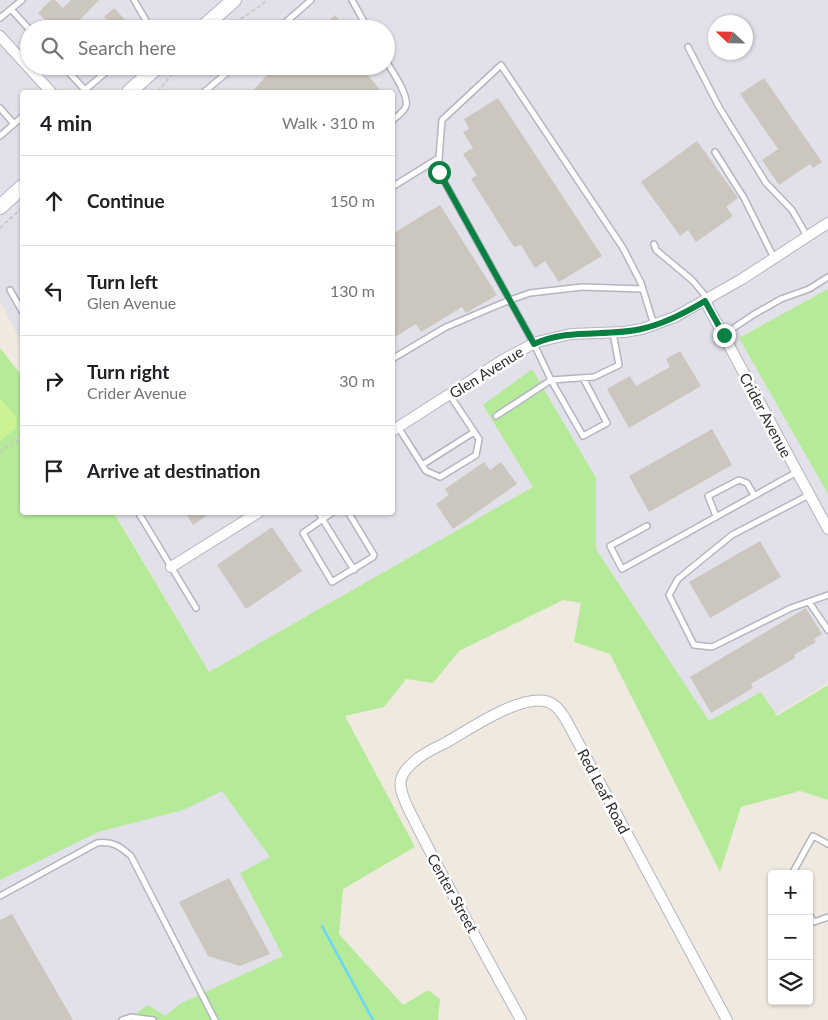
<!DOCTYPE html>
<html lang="en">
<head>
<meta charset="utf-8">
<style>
  body { margin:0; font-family:Lato,sans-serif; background:#f2f2f2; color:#202124 }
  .controls { position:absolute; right:15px; bottom:15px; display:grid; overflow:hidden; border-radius:5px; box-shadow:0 1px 4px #0004 }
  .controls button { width:45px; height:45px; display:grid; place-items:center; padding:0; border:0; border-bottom:1px solid #e0e0e0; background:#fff; color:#202124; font:25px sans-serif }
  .compass { position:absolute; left:708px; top:15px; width:45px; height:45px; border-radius:50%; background:#fff; box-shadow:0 1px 4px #0004; rotate:292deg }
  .stop { position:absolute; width:15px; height:15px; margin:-11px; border:4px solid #0b8043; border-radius:50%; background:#fff }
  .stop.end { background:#0b8043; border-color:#fff; box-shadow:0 1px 5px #0008 }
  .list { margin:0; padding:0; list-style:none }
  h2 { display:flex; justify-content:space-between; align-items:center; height:65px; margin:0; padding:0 20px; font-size:21px }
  h2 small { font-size:16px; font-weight:400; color:#757577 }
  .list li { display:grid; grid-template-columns:32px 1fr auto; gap:15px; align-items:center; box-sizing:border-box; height:90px; padding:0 20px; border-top:1px solid #e0e0e0 }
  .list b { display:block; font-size:19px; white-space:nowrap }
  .list p { margin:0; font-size:16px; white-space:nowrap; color:#757577 }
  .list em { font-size:16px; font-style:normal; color:#757577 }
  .icon { flex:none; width:28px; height:28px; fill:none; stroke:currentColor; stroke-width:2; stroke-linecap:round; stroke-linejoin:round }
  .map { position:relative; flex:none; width:828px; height:1020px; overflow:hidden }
  .search { position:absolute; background:#fff; box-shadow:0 1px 4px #0004; left:20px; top:20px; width:375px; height:55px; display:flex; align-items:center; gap:12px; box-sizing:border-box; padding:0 18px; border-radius:28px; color:#757577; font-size:19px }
  .panel { position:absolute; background:#fff; box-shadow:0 1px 4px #0004; left:20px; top:90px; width:375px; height:425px; border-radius:5px }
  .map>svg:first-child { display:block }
  .industrial { fill:#e2e0e8; fill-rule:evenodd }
  .green { fill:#b5eb98 }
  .pitch { fill:#cbf393 }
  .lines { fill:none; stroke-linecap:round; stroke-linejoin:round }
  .stream { stroke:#6ad5fa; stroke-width:2.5 }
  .building { fill:#cbc7be }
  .lane-casing { stroke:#b3b6c2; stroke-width:8 }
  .street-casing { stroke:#b3b6c2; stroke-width:12 }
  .secondary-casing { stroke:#b3b6c2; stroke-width:16 }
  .path { stroke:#c9c9c9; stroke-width:2; stroke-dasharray:4 2.5; stroke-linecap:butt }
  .lane { stroke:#fff; stroke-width:5 }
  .street { stroke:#fff; stroke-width:10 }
  .secondary { stroke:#fff; stroke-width:14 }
  .route { stroke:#0b8043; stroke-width:6 }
  .labels { text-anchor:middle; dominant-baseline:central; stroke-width:5; stroke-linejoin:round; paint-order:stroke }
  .street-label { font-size:15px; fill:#2e2e2e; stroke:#fff }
</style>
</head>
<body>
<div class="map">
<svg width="828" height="1020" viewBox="0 0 828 1020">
  <rect width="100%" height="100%" fill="#f0e9e0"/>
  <!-- industrial -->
  <path class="industrial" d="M0,0H828V683L716,750L534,487L209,672L115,513L392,512V92H22V344L0,301ZM716,22H746V52H716ZM29,29H386V66H29Z
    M218,766L273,854L362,1020H0V878Z"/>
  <!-- green -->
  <path class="green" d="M828,289V494L739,338Z
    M0,348L22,376V512L114,513L209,672L533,487L483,405L532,369L596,478V549L709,721L761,692L777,716L828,685V800L800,791L741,807L720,872L610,654L574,642L581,603L563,600L459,651L433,683L406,679L384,707L345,716L415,847L343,889L339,934L403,1005L428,990L440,999L438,1020H126L148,1005L165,1016L180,1004L283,956L240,873L270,857L222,791L183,810L98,832L0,880Z"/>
  <!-- pitch -->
  <path class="pitch" d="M0,398L17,418L16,428L0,441Z"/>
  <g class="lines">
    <!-- stream -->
    <path class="stream" d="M322,926L373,1020"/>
  </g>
  <!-- building -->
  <path class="building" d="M51,0H55L63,8L71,0H99L71,29H54L38,13Z
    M114,8L130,25L126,29H102L109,22L104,17Z
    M335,15L347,29H320Z
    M277,66H360L382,92H252L267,75Z
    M764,78L822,162L813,168L810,164L779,185L762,160L778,149L740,94Z
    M498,98L602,256L559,282L545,261L535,268L521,245L514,247L471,179L477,175L463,154L473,148L463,132L469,129L464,119Z
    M697,141L738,198L726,207L733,216L696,242L688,230L680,236L641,182Z
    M440,205L497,295L466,313L462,307L421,332L416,324L392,339V234Z
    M680,351L701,386L629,428L607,389L630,376L636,386L670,367L666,359Z
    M712,429L732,465L649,512L629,476Z
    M484,462L490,470L501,462L517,484L453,529L436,504L449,495L445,489Z
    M185,512H212L193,525Z
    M272,527L302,571L246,609L217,565Z
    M760,541L781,577L710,618L689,582Z
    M806,608L822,634L814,639L816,642L794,655L795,658L751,684L753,688L711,713L690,677Z
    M229,878L270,954L240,966L208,956L179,902Z
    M12,914L73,1020H0V920Z"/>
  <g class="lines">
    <!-- lane casing -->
    <g class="lane-casing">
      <path id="lane" d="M22,0L11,9L29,29
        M134,0L151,29
        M352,0L368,29
        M0,18L11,9
        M278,29L311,0
        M688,47L719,107L766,183L792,210L807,236
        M386,61C392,71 409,95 406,106C404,112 397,116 392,121
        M63,66L85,90L113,66
        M204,92L235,66
        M0,108L14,124
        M0,136L22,117
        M715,152L744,198L774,258
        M392,187L439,158
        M654,244L656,250L692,280L708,299
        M10,290L22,311
        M613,333L619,365L594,377L551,380L534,344L439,172V158L442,120L501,65L623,248L641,283L654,325
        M723,335L753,315L781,299L809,289L828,277
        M392,359L446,327L510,300L530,293L582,287L643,289
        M496,416L551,380L583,436L607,423L583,378
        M398,427L426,471L440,477L476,455L479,439L449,394
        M422,465L474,432
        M809,495L732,535L678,579L669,595L694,645L712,647L791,608L828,595
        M138,512L196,608
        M318,512L354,570
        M333,512L303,533L332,582L373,557L374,555L348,512
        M716,516L708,496L739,480L747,483L754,495
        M647,526L610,546L622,569L797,472
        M809,602L828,630
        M792,874L813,836L828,844
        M0,896L97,843C112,841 120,846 131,856L215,1020
        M809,914L814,922L828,917
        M122,1020L131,1017L153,1020"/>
    </g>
    <!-- street casing -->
    <g class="street-casing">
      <path id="street" d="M0,36L51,92
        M705,301L828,529
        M392,431L506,358L537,342L571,334L624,332L642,329L675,317L742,279L828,223
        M171,567L259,512
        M521,1020C482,949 443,879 407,806C404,798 399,789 401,780C402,772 411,764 417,759C426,752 437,747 447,742C471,728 518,696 545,701C555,703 560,711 565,718L727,1020"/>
    </g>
    <!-- secondary casing -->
    <g class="secondary-casing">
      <path id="secondary" d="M201,29L234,0
        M129,92L158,66
        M0,207L22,187"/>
    </g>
    <!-- path -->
    <path class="path" d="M224,29L259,7L267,0
      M158,92L171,75L180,66
      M0,228L22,208
      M0,452L15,441L22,439"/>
    <!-- lane -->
    <use href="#lane" class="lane"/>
    <!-- street -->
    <use href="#street" class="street"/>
    <!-- secondary -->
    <use href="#secondary" class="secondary"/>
  </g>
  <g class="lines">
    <!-- route -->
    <path class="route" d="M439,172L534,344C568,328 606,337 641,329C664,324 685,313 705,301L724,335"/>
  </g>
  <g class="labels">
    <!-- street labels -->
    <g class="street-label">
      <text transform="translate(486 372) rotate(-32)">Glen Avenue</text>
      <text transform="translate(766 415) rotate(62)">Crider Avenue</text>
      <text transform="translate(604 791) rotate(62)">Red Leaf Road</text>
      <text transform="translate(453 893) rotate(61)">Center Street</text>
    </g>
  </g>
</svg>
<div class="controls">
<button>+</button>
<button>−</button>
<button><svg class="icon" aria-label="layers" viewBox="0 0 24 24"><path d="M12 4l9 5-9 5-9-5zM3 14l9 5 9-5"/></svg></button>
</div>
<svg class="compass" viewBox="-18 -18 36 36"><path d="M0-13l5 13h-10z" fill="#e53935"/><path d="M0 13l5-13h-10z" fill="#757577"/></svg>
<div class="stop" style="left:439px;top:172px"></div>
<div class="stop end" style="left:724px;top:335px"></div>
<div class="search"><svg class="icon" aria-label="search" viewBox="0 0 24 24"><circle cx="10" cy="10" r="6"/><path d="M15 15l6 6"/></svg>Search here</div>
<section class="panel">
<h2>4 min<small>Walk · 310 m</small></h2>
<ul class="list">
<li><svg class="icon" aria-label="ahead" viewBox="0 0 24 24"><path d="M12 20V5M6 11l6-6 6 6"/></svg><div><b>Continue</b></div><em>150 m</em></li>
<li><svg class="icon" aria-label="left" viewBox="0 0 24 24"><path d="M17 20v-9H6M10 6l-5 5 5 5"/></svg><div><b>Turn left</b><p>Glen Avenue</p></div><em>130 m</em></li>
<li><svg class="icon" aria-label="right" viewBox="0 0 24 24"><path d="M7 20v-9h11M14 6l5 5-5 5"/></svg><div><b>Turn right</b><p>Crider Avenue</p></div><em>30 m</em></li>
<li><svg class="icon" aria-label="arrive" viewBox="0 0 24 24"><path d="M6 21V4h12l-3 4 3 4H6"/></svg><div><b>Arrive at destination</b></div></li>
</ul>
</section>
</div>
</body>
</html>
